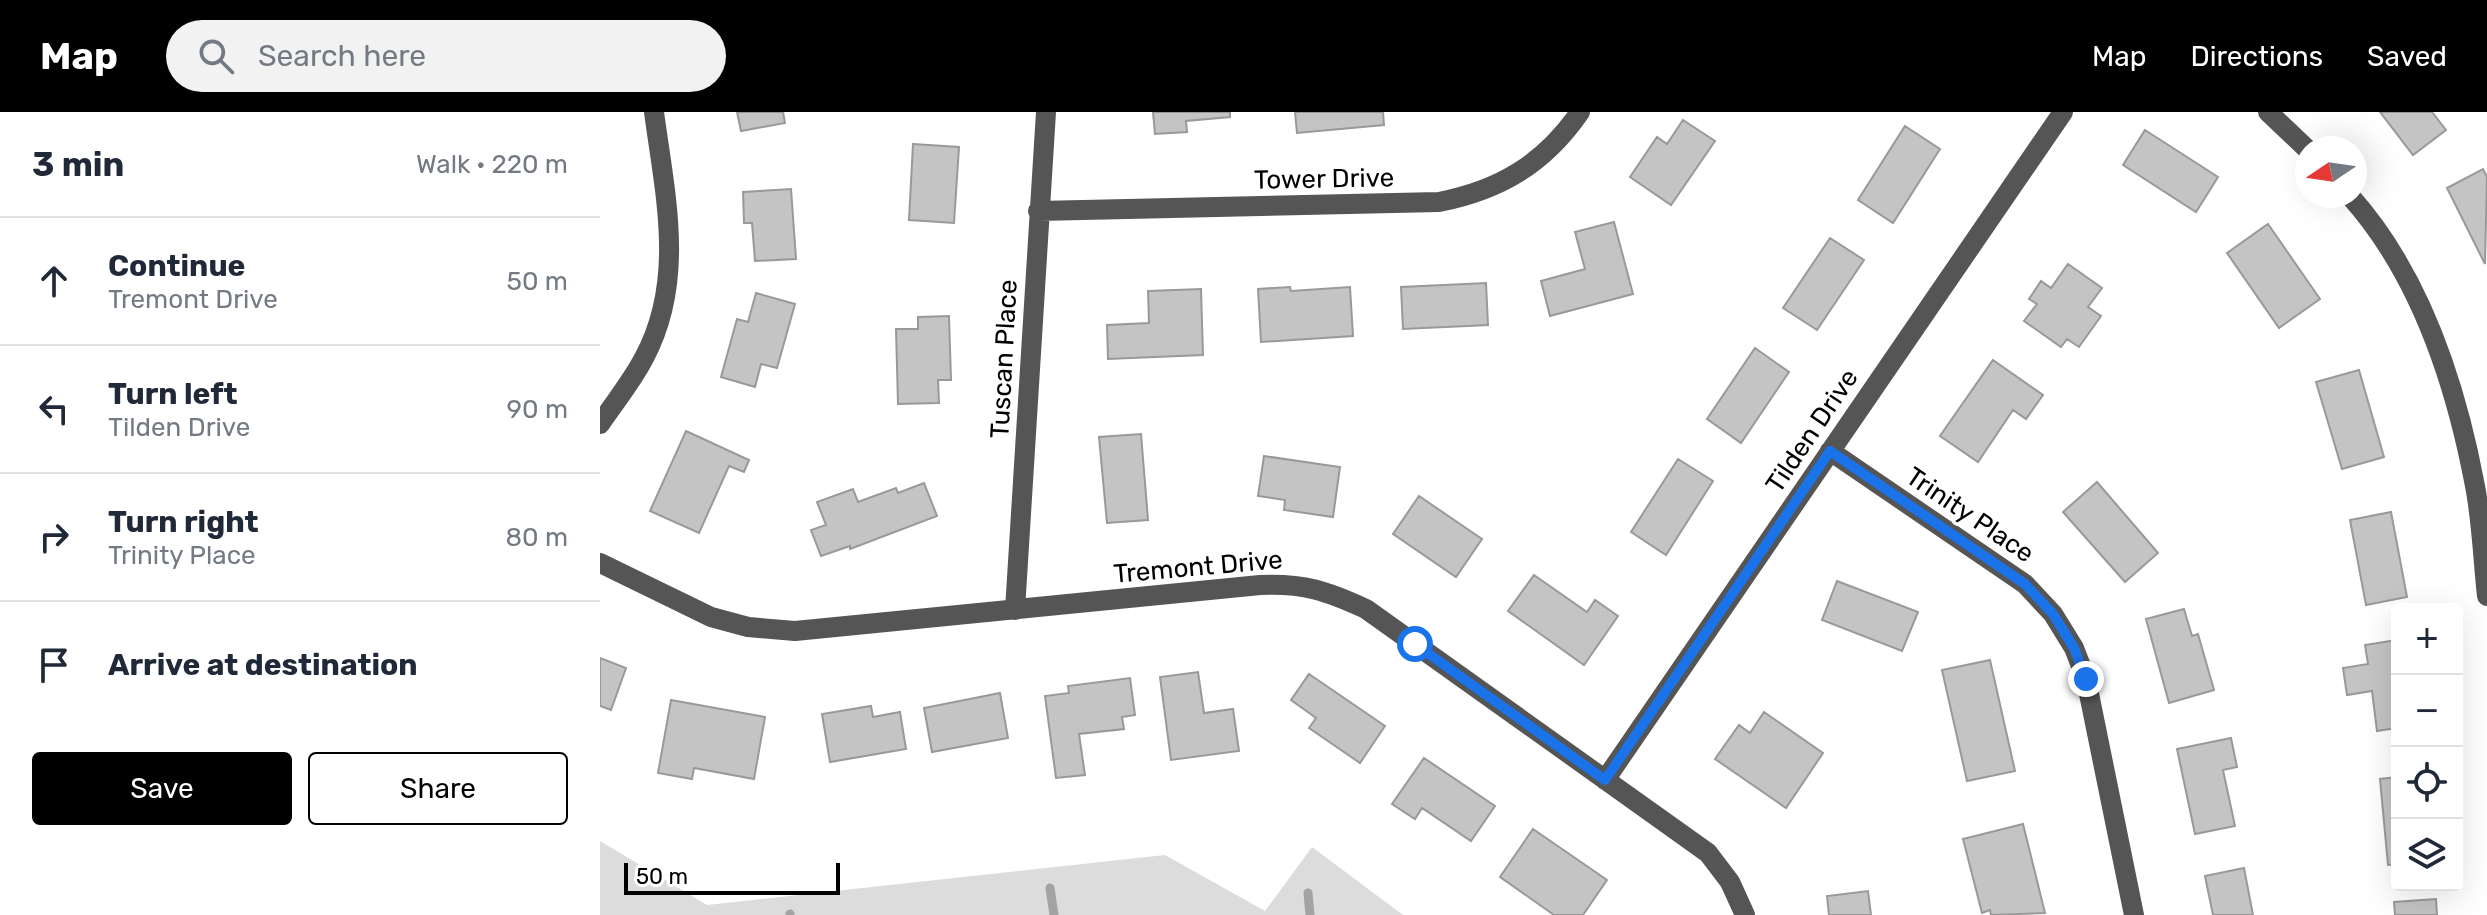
<!DOCTYPE html>
<html lang="en">
<head>
<meta charset="utf-8">
<style>
  body { margin:0; font-family:Rubik,sans-serif; background:#f2f2f3; color:#1f2937 }
  .controls { position:absolute; right:24px; bottom:24px; display:grid; overflow:hidden; border-radius:8px; box-shadow:0 8px 32px #0002 }
  .controls button { width:72px; height:72px; display:grid; place-items:center; padding:0; border:0; border-bottom:2px solid #e0e1e3; background:#fff; color:#1f2937; font:40px sans-serif }
  .compass { position:absolute; left:1695px; top:24px; width:72px; height:72px; border-radius:50%; background:#fff; box-shadow:0 8px 32px #0002; rotate:257deg }
  .scale { position:absolute; left:24px; bottom:20px; width:216px; box-sizing:border-box; padding-left:8px; border:4px solid #000; border-top:0; font-size:22px; line-height:28px; white-space:nowrap; color:#000; -webkit-text-stroke:6px #fff; paint-order:stroke }
  .stop { position:absolute; width:24px; height:24px; margin:-18px; border:6px solid #1a73e8; border-radius:50%; background:#fff }
  .stop.end { background:#1a73e8; border-color:#fff; box-shadow:0 2px 8px #0008 }
  .list { margin:0; padding:0; list-style:none }
  h2 { display:flex; justify-content:space-between; align-items:center; height:104px; margin:0; padding:0 32px; font-size:34px }
  h2 small { font-size:26px; font-weight:400; color:#747a83 }
  .list li { display:grid; grid-template-columns:52px 1fr auto; gap:24px; align-items:center; box-sizing:border-box; height:128px; padding:0 32px; border-top:2px solid #e0e1e3 }
  .list b { display:block; font-size:30px; white-space:nowrap }
  .list p { margin:0; font-size:26px; white-space:nowrap; color:#747a83 }
  .list em { font-size:26px; font-style:normal; color:#747a83 }
  .actions { display:flex; gap:16px; padding:24px 32px }
  .actions a { flex:1; padding:18px 0; border:2px solid #000; border-radius:8px; text-align:center; font-size:28px; color:#000 }
  .actions .main { background:#000; color:#fff }
  .icon { flex:none; width:44px; height:44px; fill:none; stroke:currentColor; stroke-width:2; stroke-linecap:round; stroke-linejoin:round }
  .map { position:relative; flex:none; width:1887px; height:803px; overflow:hidden }
  header { display:flex; align-items:center; gap:48px; box-sizing:border-box; height:112px; padding:0 40px; background:#000; color:#fff }
  header strong { font-size:38px }
  nav { display:flex; gap:44px; margin-inline-start:auto; font-size:28px }
  .search { width:560px; height:72px; background:#f2f2f3; display:flex; align-items:center; gap:20px; box-sizing:border-box; padding:0 28px; border-radius:44px; color:#747a83; font-size:30px }
  main { display:flex }
  aside { flex:1; background:#fff }
  .map>svg:first-child { display:block }
  .green { fill:#dcdcdc }
  .lines { fill:none; stroke-linecap:round; stroke-linejoin:round }
  .stream { stroke:#a3a3a3; stroke-width:9 }
  .building { fill:#c4c4c4; stroke:#999; stroke-width:2 }
  .minor { stroke:#555; stroke-width:20 }
  .route { stroke:#1a73e8; stroke-width:10 }
  .labels { text-anchor:middle; dominant-baseline:central; stroke-width:7; stroke-linejoin:round; paint-order:stroke }
  .street-label { font-size:26px; fill:#000; stroke:#fff }
</style>
</head>
<body>
<header>
<strong>Map</strong>
<div class="search"><svg class="icon" aria-label="search" viewBox="0 0 24 24"><circle cx="10" cy="10" r="6"/><path d="M15 15l6 6"/></svg>Search here</div>
<nav><a>Map</a><a>Directions</a><a>Saved</a></nav>
</header>
<main>
<aside>
<h2>3 min<small>Walk · 220 m</small></h2>
<ul class="list">
<li><svg class="icon" aria-label="ahead" viewBox="0 0 24 24"><path d="M12 20V5M6 11l6-6 6 6"/></svg><div><b>Continue</b><p>Tremont Drive</p></div><em>50 m</em></li>
<li><svg class="icon" aria-label="left" viewBox="0 0 24 24"><path d="M17 20v-9H6M10 6l-5 5 5 5"/></svg><div><b>Turn left</b><p>Tilden Drive</p></div><em>90 m</em></li>
<li><svg class="icon" aria-label="right" viewBox="0 0 24 24"><path d="M7 20v-9h11M14 6l5 5-5 5"/></svg><div><b>Turn right</b><p>Trinity Place</p></div><em>80 m</em></li>
<li><svg class="icon" aria-label="arrive" viewBox="0 0 24 24"><path d="M6 21V4h12l-3 4 3 4H6"/></svg><div><b>Arrive at destination</b></div></li>
</ul>
<div class="actions"><a class="main">Save</a><a>Share</a></div>
</aside>
<div class="map">
<svg width="1887" height="803" viewBox="0 0 1887 803">
  <rect width="100%" height="100%" fill="#fff"/>
  <!-- green -->
  <path class="green" d="M0,729L107,793L565,743L665,799L712,735L803,803H0Z"/>
  <g class="lines">
    <!-- stream -->
    <path class="stream" d="M450,776L454,803
      M708,781L710,803
      M190,802V803"/>
  </g>
  <!-- building -->
  <path class="building" d="M137,0H183L185,11L141,19Z
    M553,0H630V5L586,9L587,20L555,22Z
    M695,0H783L784,13L697,21Z
    M1780,0H1832L1846,18L1813,43Z
    M1083,8L1115,29L1071,93L1030,65L1057,25L1067,32Z
    M1305,14L1340,37L1293,111L1258,88Z
    M1545,18L1618,65L1596,100L1523,53Z
    M313,32L359,35L354,111L309,108Z
    M1883,57L1887,65L1885,152L1847,76Z
    M191,77L196,147L155,149L152,111H144L143,80Z
    M1014,110L1033,182L950,204L941,169L985,157L975,120Z
    M1668,112L1720,187L1679,216L1627,141Z
    M1230,126L1264,148L1217,218L1183,196Z
    M1468,152L1502,176L1488,195L1501,204L1479,235L1467,227L1461,235L1424,209L1437,192L1429,187L1441,169L1451,176Z
    M886,171L888,213L803,217L801,175Z
    M690,175L691,179L750,175L753,224L661,230L658,177Z
    M601,177L603,243L508,247L507,213L549,211L548,179Z
    M156,181L195,192L177,256L161,252L155,275L121,265L137,207L148,210Z
    M349,204L351,268H338L339,291L298,292L296,217H318V205Z
    M1155,236L1189,260L1141,331L1107,307Z
    M1393,248L1443,283L1426,307L1413,298L1378,350L1340,324Z
    M1759,258L1784,345L1742,357L1716,270Z
    M86,319L149,348L144,360L129,354L99,421L50,399Z
    M541,322L548,408L507,411L499,325Z
    M664,344L740,355L733,405L684,398L685,388L658,384Z
    M1078,347L1113,369L1066,443L1031,420Z
    M1497,370L1558,441L1525,470L1463,400Z
    M324,371L337,404L250,437V434L221,444L211,418L226,413L217,390L253,377L258,390L296,376L298,381Z
    M819,384L882,427L856,465L793,422Z
    M1791,400L1807,485L1766,493L1750,408Z
    M934,463L987,500L995,488L1018,504L984,553L908,499Z
    M1237,469L1318,500L1302,539L1222,508Z
    M1584,497L1592,524L1598,522L1614,578L1569,591L1546,507Z
    M1797,528V616L1777,619L1772,579L1747,583L1743,556L1768,552L1765,533Z
    M0,546L26,556L11,598L0,594Z
    M1390,548L1415,659L1367,669L1342,558Z
    M598,560L604,601L633,597L639,639L571,648L560,565Z
    M709,562L785,614L760,651L709,616L716,606L691,588Z
    M530,566L535,603L522,605L524,617L479,622L485,663L456,666L445,584L469,581L468,574Z
    M400,581L408,626L332,640L324,596Z
    M71,588L165,605L154,667L94,656L92,667L58,661Z
    M271,594L273,605L300,600L306,637L230,650L222,602Z
    M1164,600L1223,641L1186,696L1115,647L1139,613L1150,621Z
    M1631,626L1637,655L1623,658L1635,714L1595,722L1577,637Z
    M824,646L895,694L871,729L822,696L815,707L792,692Z
    M1797,665V752L1788,753L1780,667Z
    M1423,712L1445,801L1391,803L1390,798L1382,801L1363,727Z
    M933,717L1007,768L983,803H954L900,765Z
    M1644,756L1653,803H1613L1605,764Z
    M1268,779L1271,803H1229L1227,784Z
    M1836,787L1837,803H1795L1794,790Z"/>
  <g class="lines">
    <!-- minor -->
    <path class="minor" d="M1668,0L1707,37
      M1750,84C1820,162 1856,273 1875,374C1882,410 1883,448 1887,484
      M438,99L839,90C900,78 944,52 980,0
      M0,312C15,290 32,269 44,246C86,168 65,83 54,0
      M1230,339L1425,472L1453,502L1474,536L1486,567L1534,803
      M0,451L111,505L148,515L195,519L660,473C704,471 727,479 766,497L1108,741L1130,770L1145,803
      M415,498L446,0
      M1005,668L1463,0"/>
  </g>
  <g class="lines">
    <!-- route -->
    <path class="route" d="M815,532L1005,668L1230,339L1425,472L1453,502L1474,536L1486,567"/>
  </g>
  <g class="labels">
    <!-- street labels -->
    <g class="street-label">
      <text transform="translate(724 67) rotate(-1)">Tower Drive</text>
      <text transform="translate(404 247) rotate(-87)">Tuscan Place</text>
      <text transform="translate(1212 319) rotate(-56)">Tilden Drive</text>
      <text transform="translate(1370 403) rotate(34)">Trinity Place</text>
      <text transform="translate(598 455) rotate(-5)">Tremont Drive</text>
    </g>
  </g>
</svg>
<div class="controls">
<button>+</button>
<button>−</button>
<button><svg class="icon" aria-label="locate" viewBox="0 0 24 24"><circle cx="12" cy="12" r="6"/><path d="M12 2v4M12 18v4M2 12h4M18 12h4"/></svg></button>
<button><svg class="icon" aria-label="layers" viewBox="0 0 24 24"><path d="M12 4l9 5-9 5-9-5zM3 14l9 5 9-5"/></svg></button>
</div>
<svg class="compass" viewBox="-18 -18 36 36"><path d="M0-13l5 13h-10z" fill="#e53935"/><path d="M0 13l5-13h-10z" fill="#747a83"/></svg>
<div class="scale">50 m</div>
<div class="stop" style="left:815px;top:532px"></div>
<div class="stop end" style="left:1486px;top:567px"></div>
</div>
</main>
</body>
</html>
